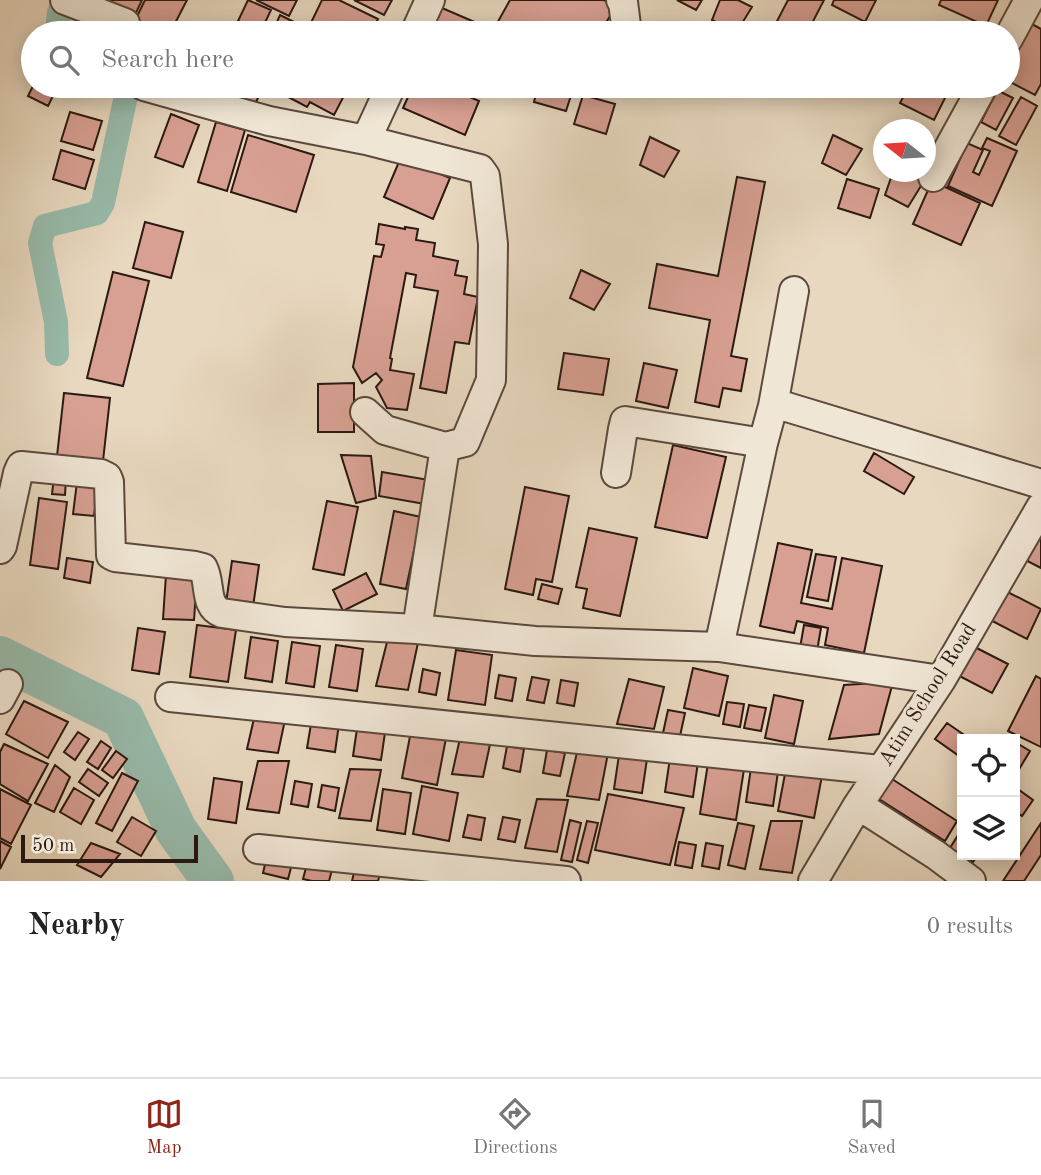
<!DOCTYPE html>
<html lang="en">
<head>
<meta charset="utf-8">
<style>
  body { margin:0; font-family:"Old Standard TT",serif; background:#f6f6f6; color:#222 }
  .controls { position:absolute; right:21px; bottom:21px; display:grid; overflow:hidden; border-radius:0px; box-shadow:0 4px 18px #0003 }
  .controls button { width:63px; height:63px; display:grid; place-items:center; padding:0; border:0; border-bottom:2px solid #e0e0e0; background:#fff; color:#222; font:35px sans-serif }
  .compass { position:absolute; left:873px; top:119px; width:63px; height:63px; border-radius:50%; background:#fff; box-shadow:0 4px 18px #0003; rotate:287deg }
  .scale { position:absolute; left:21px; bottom:18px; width:177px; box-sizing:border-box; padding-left:7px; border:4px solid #2c1912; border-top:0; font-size:19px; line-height:24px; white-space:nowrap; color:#2c1912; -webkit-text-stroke:5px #f0e6d5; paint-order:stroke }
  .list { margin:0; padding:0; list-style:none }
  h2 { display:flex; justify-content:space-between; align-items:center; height:91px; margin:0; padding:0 28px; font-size:30px }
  h2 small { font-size:23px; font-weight:400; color:#767676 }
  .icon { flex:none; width:38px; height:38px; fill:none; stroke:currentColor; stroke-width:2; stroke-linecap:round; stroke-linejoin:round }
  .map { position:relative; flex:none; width:1041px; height:881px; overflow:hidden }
  .search { position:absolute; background:#fff; box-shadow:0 4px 18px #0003; left:21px; right:21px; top:21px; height:77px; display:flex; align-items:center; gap:18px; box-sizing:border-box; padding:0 24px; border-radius:38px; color:#767676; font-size:26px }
  .sheet { height:196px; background:#fff }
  nav { display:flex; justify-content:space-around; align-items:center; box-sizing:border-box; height:98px; border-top:2px solid #e0e0e0; background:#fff; font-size:19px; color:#767676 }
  nav a { display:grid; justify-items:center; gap:4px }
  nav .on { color:#8f2418 }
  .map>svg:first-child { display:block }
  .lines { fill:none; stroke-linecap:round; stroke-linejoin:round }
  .canal { stroke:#98bbab; stroke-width:24 }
  .river { stroke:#98bbab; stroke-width:42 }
  .building { fill:#d8a093; stroke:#2c1912; stroke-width:2 }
  .street-casing { stroke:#5b493d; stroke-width:32 }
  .street { stroke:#f0e6d5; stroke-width:28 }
  .labels { text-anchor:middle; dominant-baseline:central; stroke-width:6; stroke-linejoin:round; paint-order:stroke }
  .street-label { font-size:21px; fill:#2c1912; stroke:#f0e6d5 }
</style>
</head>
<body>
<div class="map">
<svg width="1041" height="881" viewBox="0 0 1041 881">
  <rect width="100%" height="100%" fill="#e8d8bf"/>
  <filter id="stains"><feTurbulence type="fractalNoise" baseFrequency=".00286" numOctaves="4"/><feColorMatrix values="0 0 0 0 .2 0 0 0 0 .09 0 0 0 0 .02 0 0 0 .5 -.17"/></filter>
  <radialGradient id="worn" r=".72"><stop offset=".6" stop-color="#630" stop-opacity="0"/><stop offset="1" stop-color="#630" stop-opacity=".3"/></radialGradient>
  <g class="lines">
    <!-- canal -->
    <path class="canal" d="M57,33L59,12L64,0
      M57,354L56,322L40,243L45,226L97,213L103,203L127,91L122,86"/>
    <!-- river -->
    <path class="river" d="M0,657L123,718L176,830L213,881"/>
  </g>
  <!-- building -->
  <path class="building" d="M106,0H142L135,15Z
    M145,0H187L170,33H129Z
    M248,0L271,10L261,31L238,21Z
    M256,0H297L289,16Z
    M322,0H339L378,19L371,33H306Z
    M354,0H392L384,15Z
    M510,0H604L616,6L600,33H507L495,27Z
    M677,0H702L696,10Z
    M720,0H738L752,7L736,33L712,20Z
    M788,0H824L807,33H796L776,23Z
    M834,0H876L865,22L832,5Z
    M941,0H998L986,26L939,5Z
    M442,8L477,23L472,33H431Z
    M280,15L296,23L291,33H272Z
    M1030,23L1041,29V84L1035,95L1008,81V67Z
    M33,86H58L48,106L28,96Z
    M208,86H264L253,108Z
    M280,86H349L334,115L310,102L307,107L277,91Z
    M413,86H445L479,101L465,135L403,108Z
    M538,86H574L566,111L534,102Z
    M909,86H951L934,120L900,103Z
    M997,90L1013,98L996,130L981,122Z
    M583,95L615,104L606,134L574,124Z
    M1021,97L1037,106L1016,145L999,136Z
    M70,112L102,121L93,150L61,141Z
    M171,114L199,125L183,167L155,157Z
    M216,122L245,130L227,191L198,182Z
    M248,135L314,155L296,212L231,192Z
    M833,135L862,149L846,175L822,163Z
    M650,137L679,151L664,177L640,165Z
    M987,138L1017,151L992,206L948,186L967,143L983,150L973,172L979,175L990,151L982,148Z
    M61,150L94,160L85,189L53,179Z
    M401,157L450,178L433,219L384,197Z
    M893,172H905L924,181L908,207L885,195Z
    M737,177L765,182L731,356L747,359L741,391L723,388L719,407L695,402L710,320L649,308L657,264L718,276Z
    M847,179L879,189L870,218L838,208Z
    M932,181L980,203L961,245L913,224Z
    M145,222L183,232L171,278L133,268Z
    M379,224L405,229V227L418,229L416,240L435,243L433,256L458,261L455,275L467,277L464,294L478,297L469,344L455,342L446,393L420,388L438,291L414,287L416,275L406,273L390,358L392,359L390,370L414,374L407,410L387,408L376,387L382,380L376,373L362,383L353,367L374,256L381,257L384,245L376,244Z
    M581,270L610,284L594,310L570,298Z
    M113,272L149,281L123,386L87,378Z
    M564,353L609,359L603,395L558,389Z
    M644,363L677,370L668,408L636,401Z
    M354,383V432H318V384Z
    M64,393L110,398L103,461L57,456Z
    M673,445L726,457L707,538L655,527Z
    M874,453L914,477L904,494L864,471Z
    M341,455L371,456L376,498L356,503Z
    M382,472L429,480L425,504L379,496Z
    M54,477L66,478L65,495L52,494Z
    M77,482L98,484L94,516L73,514Z
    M525,487L569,496L552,582L536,579L533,595L505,589Z
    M39,498L67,502L58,569L30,565Z
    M327,501L358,507L344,575L313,569Z
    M394,511L421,517L406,589L380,584Z
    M589,528L637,538L620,616L583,608L587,589L576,587Z
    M1041,530V568L1014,554Z
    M778,543L812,550L801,603L832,609L842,558L882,566L864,653L825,645L828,628L797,621L794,633L760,626Z
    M816,554L836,557L828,601L807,597Z
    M67,558L93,562L90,583L64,578Z
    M232,561L259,565L253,607L226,603Z
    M366,573L377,594L343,611L333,590Z
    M166,575L197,577L194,620L163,619Z
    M542,584L562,589L558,604L538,599Z
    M994,585L1041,609L1027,639L979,614Z
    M197,625L236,630L228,682L190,677Z
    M804,625L821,628L817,651L800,648Z
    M138,628L165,632L159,674L132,670Z
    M251,637L278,641L272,682L245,678Z
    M388,638H419L408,690L376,686Z
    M959,639L1008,664L992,693L944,668Z
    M292,642L320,646L314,687L286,683Z
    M336,645L363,649L357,691L329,687Z
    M456,650L492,655L485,705L448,700Z
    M693,668L728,676L719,716L684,708Z
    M423,669L440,673L436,695L419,692Z
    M499,675L516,678L512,701L495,698Z
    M1036,676L1041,679V747L1008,731Z
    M532,677L549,680L544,703L527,700Z
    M629,679L664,687L654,729L617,724Z
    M561,680L578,683L574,706L557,703Z
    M893,682L879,734L829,739L844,685Z
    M774,695L803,701L794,744L765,738Z
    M24,701L68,722L48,758L6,734Z
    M258,701H289L278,753L247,749Z
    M727,702L744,704L740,727L723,724Z
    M749,705L766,708L761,731L744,728Z
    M314,706L341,710L335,752L307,748Z
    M668,710L685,713L680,736L663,733Z
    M359,715L387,719L381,760L353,756Z
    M947,723L970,739H962V758L935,739Z
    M463,725L494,726L483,777L452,774Z
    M412,726L447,733L437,785L402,778Z
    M78,732L89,739L75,760L64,752Z
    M101,741L111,748L98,769L87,762Z
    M1015,742L1030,751L1015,776Z
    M4,744L48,764L28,801L0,784V752Z
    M507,746L524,749L520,772L503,768Z
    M578,748H609L599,800L567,796Z
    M620,748L648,752L642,793L614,789Z
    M547,750L565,753L560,776L543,773Z
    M116,751L127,759L113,778L102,770Z
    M671,751L699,755L693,797L665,792Z
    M709,757L745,763L736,820L700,814Z
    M788,758L824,765L814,818L778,811Z
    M258,761H289L279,813L247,809Z
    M752,761L779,765L773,806L746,802Z
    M55,765L70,777L54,812L35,803Z
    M88,769L108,783L99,796L79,782Z
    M350,769L381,770L371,821L339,818Z
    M122,773L138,781L112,831L96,823Z
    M214,778L242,782L236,823L208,819Z
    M892,779L957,821L945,841L879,799Z
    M295,781L312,784L308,807L291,804Z
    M322,785L339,788L335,811L318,807Z
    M422,786L458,793L449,841L413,834Z
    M1015,787L1033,800L1022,816L1015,811Z
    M74,788L94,800L81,824L60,812Z
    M0,789L31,805L11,844L0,838Z
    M383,789L411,793L405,834L377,830Z
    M608,794L684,808L670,865L595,850Z
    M537,799L568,800L557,852L525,848Z
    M468,815L485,818L481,840L463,837Z
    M132,817L156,831L141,856L117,842Z
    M503,817L520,820L515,842L498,839Z
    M570,820L581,823L572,862L561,860Z
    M587,821L598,823L588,863L577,860Z
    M771,821H802L792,873L760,869Z
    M738,823L754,826L745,869L728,865Z
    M1041,823V855L1024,881H1003Z
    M962,829V855H978L973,862L950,848Z
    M271,839L297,845L288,879L263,873Z
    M0,841L11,847L0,869Z
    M679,842L696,845L692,868L675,865Z
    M91,843L120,854L101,877L77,865Z
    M706,843L723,846L719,869L702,866Z
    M312,845L337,851L329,881H312L303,879Z
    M360,848L385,854L378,881H352Z"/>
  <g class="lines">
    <!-- street casing -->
    <g class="street-casing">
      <path id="street" d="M65,0L125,23L119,33
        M621,0L623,2L627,33
        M415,33L430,0
        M1008,39L1029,0
        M144,86L269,121L366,140L391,86
        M366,140L480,169L485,176L493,244L491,380L465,442L445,447
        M933,177L983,86
        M773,406L794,291
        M365,412L385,430L445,447L417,629
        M616,473L623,429L625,421L763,443
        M0,549L2,546L18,473L21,466L101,474L107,477L109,482L111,555L115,557L195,566L203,568C211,583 204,607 222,613L285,622L417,629L535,641L719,647L941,680
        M719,647L763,443L773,406L777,404L1041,484
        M170,697L880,770
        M0,699L8,684
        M858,805L936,855L971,881
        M258,849L566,881
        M813,881L858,805L941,680L1041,507"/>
    </g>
    <!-- street -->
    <use href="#street" class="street"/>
  </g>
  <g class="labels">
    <!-- street labels -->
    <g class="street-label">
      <text transform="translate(928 695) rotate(-58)">Atim School Road</text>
    </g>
  </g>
  <rect width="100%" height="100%" filter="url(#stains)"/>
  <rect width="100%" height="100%" fill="url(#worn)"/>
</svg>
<div class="controls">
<button><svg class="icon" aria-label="locate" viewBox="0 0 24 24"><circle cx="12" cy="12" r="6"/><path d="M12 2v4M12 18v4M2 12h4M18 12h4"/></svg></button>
<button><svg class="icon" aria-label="layers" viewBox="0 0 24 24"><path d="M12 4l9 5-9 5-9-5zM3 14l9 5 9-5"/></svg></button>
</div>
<svg class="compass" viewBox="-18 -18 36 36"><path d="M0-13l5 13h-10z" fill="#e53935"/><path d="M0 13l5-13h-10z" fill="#767676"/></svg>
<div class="scale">50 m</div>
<div class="search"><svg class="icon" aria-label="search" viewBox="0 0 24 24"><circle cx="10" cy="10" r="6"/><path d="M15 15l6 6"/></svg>Search here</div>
</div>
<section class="sheet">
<h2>Nearby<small>0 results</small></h2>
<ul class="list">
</ul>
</section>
<nav>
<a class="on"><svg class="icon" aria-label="map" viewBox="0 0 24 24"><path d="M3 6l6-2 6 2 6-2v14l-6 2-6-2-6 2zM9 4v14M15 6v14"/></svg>Map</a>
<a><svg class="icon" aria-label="directions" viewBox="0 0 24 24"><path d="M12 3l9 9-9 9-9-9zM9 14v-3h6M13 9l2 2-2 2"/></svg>Directions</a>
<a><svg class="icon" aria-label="saved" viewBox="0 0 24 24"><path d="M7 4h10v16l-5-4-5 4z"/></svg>Saved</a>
</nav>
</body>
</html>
